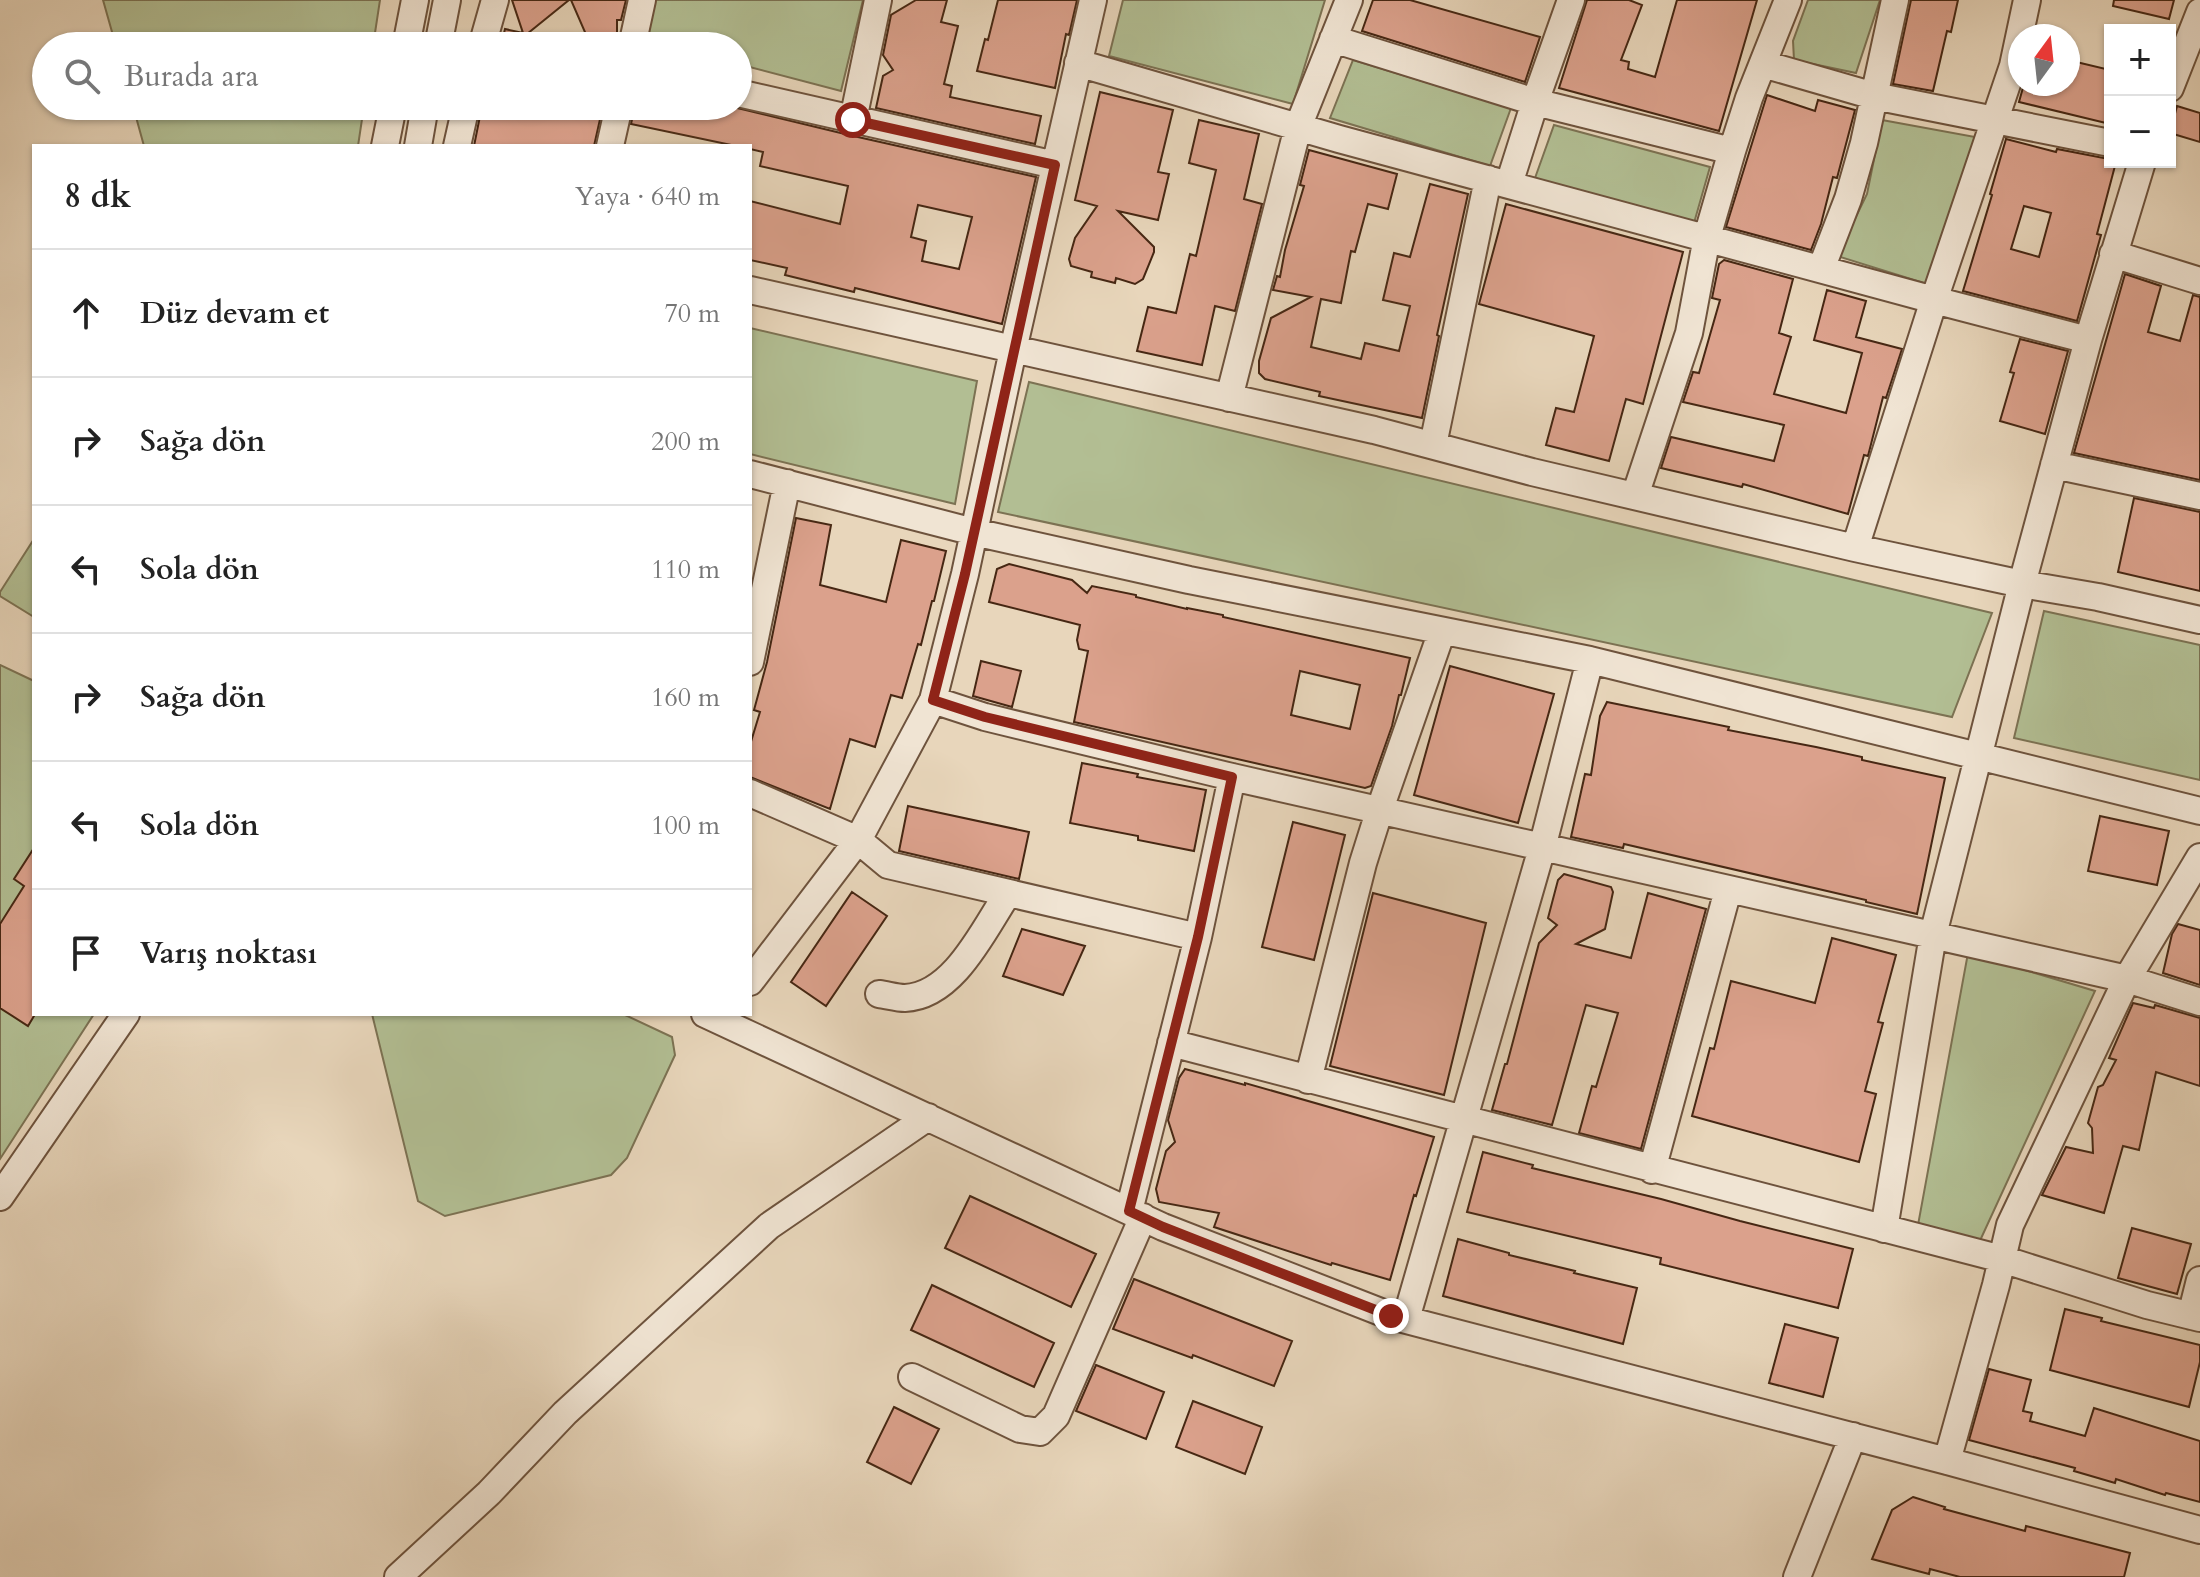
<!DOCTYPE html>
<html lang="tr">
<head>
<meta charset="utf-8">
<style>
  body { margin:0; font-family:Cardo,serif; background:#f6f6f6; color:#222 }
  .controls { position:absolute; right:24px; top:24px; display:grid; overflow:hidden; border-radius:0px; box-shadow:0 2px 6px #0004 }
  .controls button { width:72px; height:72px; display:grid; place-items:center; padding:0; border:0; border-bottom:2px solid #e0e0e0; background:#fff; color:#222; font:40px sans-serif }
  .compass { position:absolute; left:2008px; top:24px; width:72px; height:72px; border-radius:50%; background:#fff; box-shadow:0 2px 6px #0004; rotate:15deg }
  .stop { position:absolute; width:24px; height:24px; margin:-18px; border:6px solid #8f2418; border-radius:50%; background:#fff }
  .stop.end { background:#8f2418; border-color:#fff; box-shadow:0 2px 8px #0008 }
  .list { margin:0; padding:0; list-style:none }
  h2 { display:flex; justify-content:space-between; align-items:center; height:104px; margin:0; padding:0 32px; font-size:34px }
  h2 small { font-size:26px; font-weight:400; color:#767676 }
  .list li { display:grid; grid-template-columns:52px 1fr auto; gap:24px; align-items:center; box-sizing:border-box; height:128px; padding:0 32px; border-top:2px solid #e0e0e0 }
  .list b { display:block; font-size:30px; white-space:nowrap }
  .list em { font-size:26px; font-style:normal; color:#767676 }
  .icon { flex:none; width:44px; height:44px; fill:none; stroke:currentColor; stroke-width:2; stroke-linecap:round; stroke-linejoin:round }
  .map { position:relative; flex:none; width:2200px; height:1577px; overflow:hidden }
  .search { position:absolute; background:#fff; box-shadow:0 2px 6px #0004; left:32px; top:32px; width:720px; height:88px; display:flex; align-items:center; gap:20px; box-sizing:border-box; padding:0 28px; border-radius:44px; color:#767676; font-size:30px }
  .panel { position:absolute; background:#fff; box-shadow:0 2px 6px #0004; left:32px; top:144px; width:720px; height:872px; border-radius:0px }
  .map>svg:first-child { display:block }
  .green { fill:#b2be93; stroke:#7c7253; stroke-width:2 }
  .building { fill:#dba18c; stroke:#462713; stroke-width:2; fill-rule:evenodd }
  .lines { fill:none; stroke-linecap:round; stroke-linejoin:round }
  .minor-casing { stroke:#6e533d; stroke-width:30 }
  .minor { stroke:#f0e4d3; stroke-width:26 }
  .route { stroke:#8f2418; stroke-width:10 }
</style>
</head>
<body>
<div class="map">
<svg width="2200" height="1577" viewBox="0 0 2200 1577">
  <rect width="100%" height="100%" fill="#e8d6bb"/>
  <filter id="stains"><feTurbulence type="fractalNoise" baseFrequency=".0025" numOctaves="4"/><feColorMatrix values="0 0 0 0 .2 0 0 0 0 .09 0 0 0 0 .02 0 0 0 .5 -.17"/></filter>
  <radialGradient id="worn" r=".72"><stop offset=".6" stop-color="#630" stop-opacity="0"/><stop offset="1" stop-color="#630" stop-opacity=".3"/></radialGradient>
  <!-- green -->
  <path class="green" d="M103,0H380L373,46H116Z
    M652,0H863L841,91L738,64V46H671L643,38Z
    M1123,0H1325L1293,104L1109,56Z
    M1808,0H1880L1856,73L1794,60L1793,41Z
    M1353,60L1511,108L1490,166L1330,118Z
    M133,106H364L358,146H144Z
    M1882,120L1975,137L1930,285L1837,256L1867,194Z
    M1554,125L1710,167L1692,230L1535,178Z
    M750,328L977,381L955,504L750,454Z
    M1029,382L1992,613L1952,717L998,512Z
    M34,539V617L0,596V592Z
    M2044,611L2200,645V780L2014,738Z
    M0,665L34,681V1014H94L0,1159Z
    M1968,953L2095,991L1978,1245L1918,1225Z
    M372,1014H623L672,1037L675,1055L627,1158L611,1175L445,1216L418,1201Z"/>
  <!-- building -->
  <path class="building" d="M512,0H569L527,34L553,40L552,46H501L505,29L523,33Z
    M571,0H626L621,20H617V32L602,46H591Z
    M916,0H947L941,22L958,26L944,84L952,86L950,97L1041,116L1035,144L876,108L883,76L893,70L883,55L891,15Z
    M998,0H1077L1069,35L1066,34L1055,88L977,71L985,39L988,40Z
    M1373,0H1410L1540,37L1525,82L1362,31Z
    M1587,0H1629L1642,5L1621,60L1629,62L1628,69L1655,77L1677,0H1757L1719,131L1559,88Z
    M1911,0H1958L1951,32L1947,31L1933,91L1893,84Z
    M2114,0H2174L2169,19L2113,6Z
    M2068,60L2110,70V124L2019,102L2024,84H2068Z
    M1100,92L1173,110L1158,172L1169,174L1158,220L1118,211L1154,247V252L1143,279L1135,284L1116,278L1115,283L1091,277L1092,272L1071,266L1069,259L1075,238L1097,206L1075,200Z
    M1767,95L1815,111L1818,100L1855,110L1837,178L1833,177L1821,224L1811,250L1726,227Z
    M482,106H603L594,146H474Z
    M635,106H729L849,135L1036,177L1002,324L855,288L854,292L785,275L787,268L750,260V201L840,224L848,186L760,166L763,152L750,149V146H736L631,124ZM918,205L972,217L959,269L922,261L926,241L911,237Z
    M2177,106L2200,113V142L2170,133Z
    M1199,120L1259,134L1244,199L1262,204L1235,311L1215,306L1202,365L1137,351L1148,307L1176,313L1190,254L1196,256L1216,170L1189,163Z
    M2006,139L2056,152L2057,149L2109,159L2110,162H2116L2097,234L2101,235L2077,321L1963,291L1992,195L1990,194ZM2024,206L2051,213L2039,257L2011,249Z
    M1309,150L1397,174L1388,209L1368,204L1355,252L1351,251L1341,303L1321,299L1311,347L1361,359L1365,343L1399,351L1410,306L1383,300L1394,253L1410,257L1430,184L1468,194L1437,335L1439,336L1422,418L1319,396L1320,392L1265,379L1259,373V361L1271,318L1311,297L1273,290L1277,276L1280,277L1285,250L1304,186L1300,185Z
    M1506,204L1683,252L1643,404L1626,399L1609,461L1546,445L1556,408L1574,412L1594,336L1479,304Z
    M1724,260L1793,279L1779,333L1791,337L1774,394L1846,413L1862,353L1814,340L1827,290L1866,301L1856,337L1902,349L1886,398L1883,397L1868,456L1864,455L1848,514L1743,484L1742,487L1661,468L1671,437L1774,461L1784,425L1683,402L1693,372L1699,373L1720,300L1712,298L1719,264Z
    M2125,274L2161,286L2148,332L2180,341L2193,295L2200,297V480L2074,453Z
    M2020,339L2068,351L2045,434L2000,421L2014,373L2010,372Z
    M2134,498L2200,512V591L2118,572Z
    M796,518L831,525L820,585L886,602L901,540L946,551L934,601H932L921,645L918,644L902,698L891,695L875,747L850,739L830,809L750,777V745L760,712L754,710L767,662Z
    M1009,564L1072,580L1087,593L1092,586L1136,595V597L1187,609V608L1223,615V617L1410,658L1401,695H1399L1392,726L1371,786L1365,788L1074,722L1088,651L1079,649L1077,640L1080,625L989,602L997,569ZM1300,671L1360,685L1350,729L1291,715Z
    M981,661L1021,671L1012,707L973,696Z
    M1450,666L1554,694L1518,823L1414,795Z
    M1607,702L1729,727L1728,730L1816,747L1862,757V760L1945,778L1917,914L1866,902V900L1624,844L1623,848L1571,837L1585,774L1591,775L1600,716Z
    M1082,763L1138,774L1137,777L1206,790L1194,851L1138,840V836L1070,823Z
    M908,806L1029,832L1019,879L899,851Z
    M2100,816L2169,831L2157,885L2088,871Z
    M1293,822L1345,835L1314,960L1262,947Z
    M34,848V1016L28,1026L0,1008V924L24,886L14,879Z
    M1564,874L1611,887L1613,892L1605,929L1576,944L1631,958L1648,893L1706,909L1641,1149L1579,1133L1592,1086L1596,1087L1618,1013L1586,1005L1552,1125L1492,1110L1505,1064H1507L1539,943L1557,925L1548,918L1558,880Z
    M852,892L887,916L826,1006L791,982Z
    M1373,893L1486,923L1444,1095L1330,1066Z
    M2178,924L2200,930V985L2163,973L2172,934Z
    M1022,929L1085,946L1063,995L1003,976Z
    M1832,938L1896,955L1878,1022L1883,1023L1865,1091L1876,1094L1859,1162L1692,1116L1710,1048L1714,1049L1731,981L1815,1003Z
    M2133,1003L2154,1008L2155,1005L2200,1018V1086L2156,1072L2139,1150L2123,1146L2104,1213L2042,1195L2066,1147L2093,1153L2092,1128L2088,1123L2098,1087L2103,1085L2116,1060L2109,1058Z
    M1185,1069L1245,1085V1083L1434,1137L1416,1196L1414,1195L1390,1280L1332,1263L1331,1265L1214,1227L1219,1213L1159,1202L1156,1189L1166,1151L1175,1142L1168,1120L1179,1078Z
    M1483,1152L1533,1165L1532,1168L1661,1199L1740,1221L1853,1249L1838,1308L1660,1264L1661,1258L1467,1212Z
    M970,1196L1096,1254L1071,1307L945,1248Z
    M2132,1228L2191,1244L2177,1294L2118,1278Z
    M1458,1239L1509,1253V1255L1575,1271L1574,1273L1637,1288L1623,1344L1443,1296Z
    M1134,1279L1292,1341L1274,1386L1193,1355L1192,1358L1113,1329Z
    M932,1285L1054,1343L1034,1387L911,1330Z
    M2065,1309L2102,1318L2101,1321L2200,1345V1362L2189,1407L2050,1370Z
    M1785,1324L1838,1338L1823,1397L1769,1383Z
    M1096,1365L1164,1392L1146,1439L1076,1411Z
    M1989,1369L2031,1380L2023,1411L2032,1413L2030,1421L2085,1436L2094,1408L2200,1441V1502L2166,1493L2165,1495L2116,1479L2115,1483L2074,1471L2075,1468L1969,1440Z
    M1193,1401L1262,1427L1245,1474L1176,1447Z
    M894,1407L939,1429L911,1484L867,1462Z
    M1913,1497L1945,1507L1944,1509L2025,1531L2026,1526L2130,1553L2124,1577H1960L1930,1569L1929,1574L1872,1559L1892,1510Z"/>
  <g class="lines">
    <!-- minor casing -->
    <g class="minor-casing">
      <path id="minor" d="M1333,39L1535,102L1732,151
        M406,46L415,0
        M438,46L447,0
        M482,46L495,0
        M632,46L642,0
        M1078,63L1339,139L1934,300L2088,340
        M1763,64L1874,96L2110,143
        M2170,88L2200,12
        M738,93L1055,165
        M853,120L878,0
        M385,146L393,106
        M418,146L425,106
        M457,146L466,106
        M610,146L619,106
        M1509,184L1535,102L1571,0
        M2113,254L2200,281
        M1821,269L1848,199L1864,143L1895,0
        M750,290L1374,430L1532,472L1855,548L2022,584L2098,597L2200,620
        M1229,398L1298,127L1349,0
        M1433,445L1488,179
        M2054,465L2200,496
        M750,474L974,532L1189,580L1590,660L2200,811
        M1635,496L1689,333L1707,237L1732,151L1749,98L1788,0
        M1855,548L1934,300L2013,66L2027,0
        M750,662L787,483
        M933,700L985,717L1232,777L2127,979L2200,1002
        M750,793L858,840L888,865L1198,937
        M750,982L858,840L933,700L965,574L1013,350L1093,0
        M879,994C887,995 897,998 905,998C954,996 984,929 1008,893
        M705,1014L1163,1227L1391,1316L1947,1461L2200,1530
        M1171,1043L2002,1259L2147,1305L2200,1318
        M1308,1080L1363,863L1380,809L1442,631
        M1652,1170L1728,890
        M0,1197L126,1014
        M1129,1211L1198,937L1232,777
        M1884,1229L1933,935L2022,584L2088,340L2142,162
        M2191,1316L2200,1280
        M1406,1319L1542,848L1590,660
        M912,1377L1020,1429L1040,1432L1056,1416L1143,1217
        M1947,1461L1996,1285L2010,1225L2127,979L2200,857
        M398,1577L489,1493L565,1413L769,1226L928,1117
        M1797,1577L1853,1436"/>
    </g>
    <!-- minor -->
    <use href="#minor" class="minor"/>
  </g>
  <g class="lines">
    <!-- route -->
    <path class="route" d="M853,120L1055,165L965,574L933,700L985,717L1232,777L1198,937L1129,1211L1163,1227L1391,1316"/>
  </g>
  <rect width="100%" height="100%" filter="url(#stains)"/>
  <rect width="100%" height="100%" fill="url(#worn)"/>
</svg>
<div class="controls">
<button>+</button>
<button>−</button>
</div>
<svg class="compass" viewBox="-18 -18 36 36"><path d="M0-13l5 13h-10z" fill="#e53935"/><path d="M0 13l5-13h-10z" fill="#767676"/></svg>
<div class="stop" style="left:853px;top:120px"></div>
<div class="stop end" style="left:1391px;top:1316px"></div>
<div class="search"><svg class="icon" aria-label="search" viewBox="0 0 24 24"><circle cx="10" cy="10" r="6"/><path d="M15 15l6 6"/></svg>Burada ara</div>
<section class="panel">
<h2>8 dk<small>Yaya · 640 m</small></h2>
<ul class="list">
<li><svg class="icon" aria-label="ahead" viewBox="0 0 24 24"><path d="M12 20V5M6 11l6-6 6 6"/></svg><div><b>Düz devam et</b></div><em>70 m</em></li>
<li><svg class="icon" aria-label="right" viewBox="0 0 24 24"><path d="M7 20v-9h11M14 6l5 5-5 5"/></svg><div><b>Sağa dön</b></div><em>200 m</em></li>
<li><svg class="icon" aria-label="left" viewBox="0 0 24 24"><path d="M17 20v-9H6M10 6l-5 5 5 5"/></svg><div><b>Sola dön</b></div><em>110 m</em></li>
<li><svg class="icon" aria-label="right" viewBox="0 0 24 24"><path d="M7 20v-9h11M14 6l5 5-5 5"/></svg><div><b>Sağa dön</b></div><em>160 m</em></li>
<li><svg class="icon" aria-label="left" viewBox="0 0 24 24"><path d="M17 20v-9H6M10 6l-5 5 5 5"/></svg><div><b>Sola dön</b></div><em>100 m</em></li>
<li><svg class="icon" aria-label="arrive" viewBox="0 0 24 24"><path d="M6 21V4h12l-3 4 3 4H6"/></svg><div><b>Varış noktası</b></div></li>
</ul>
</section>
</div>
</body>
</html>
